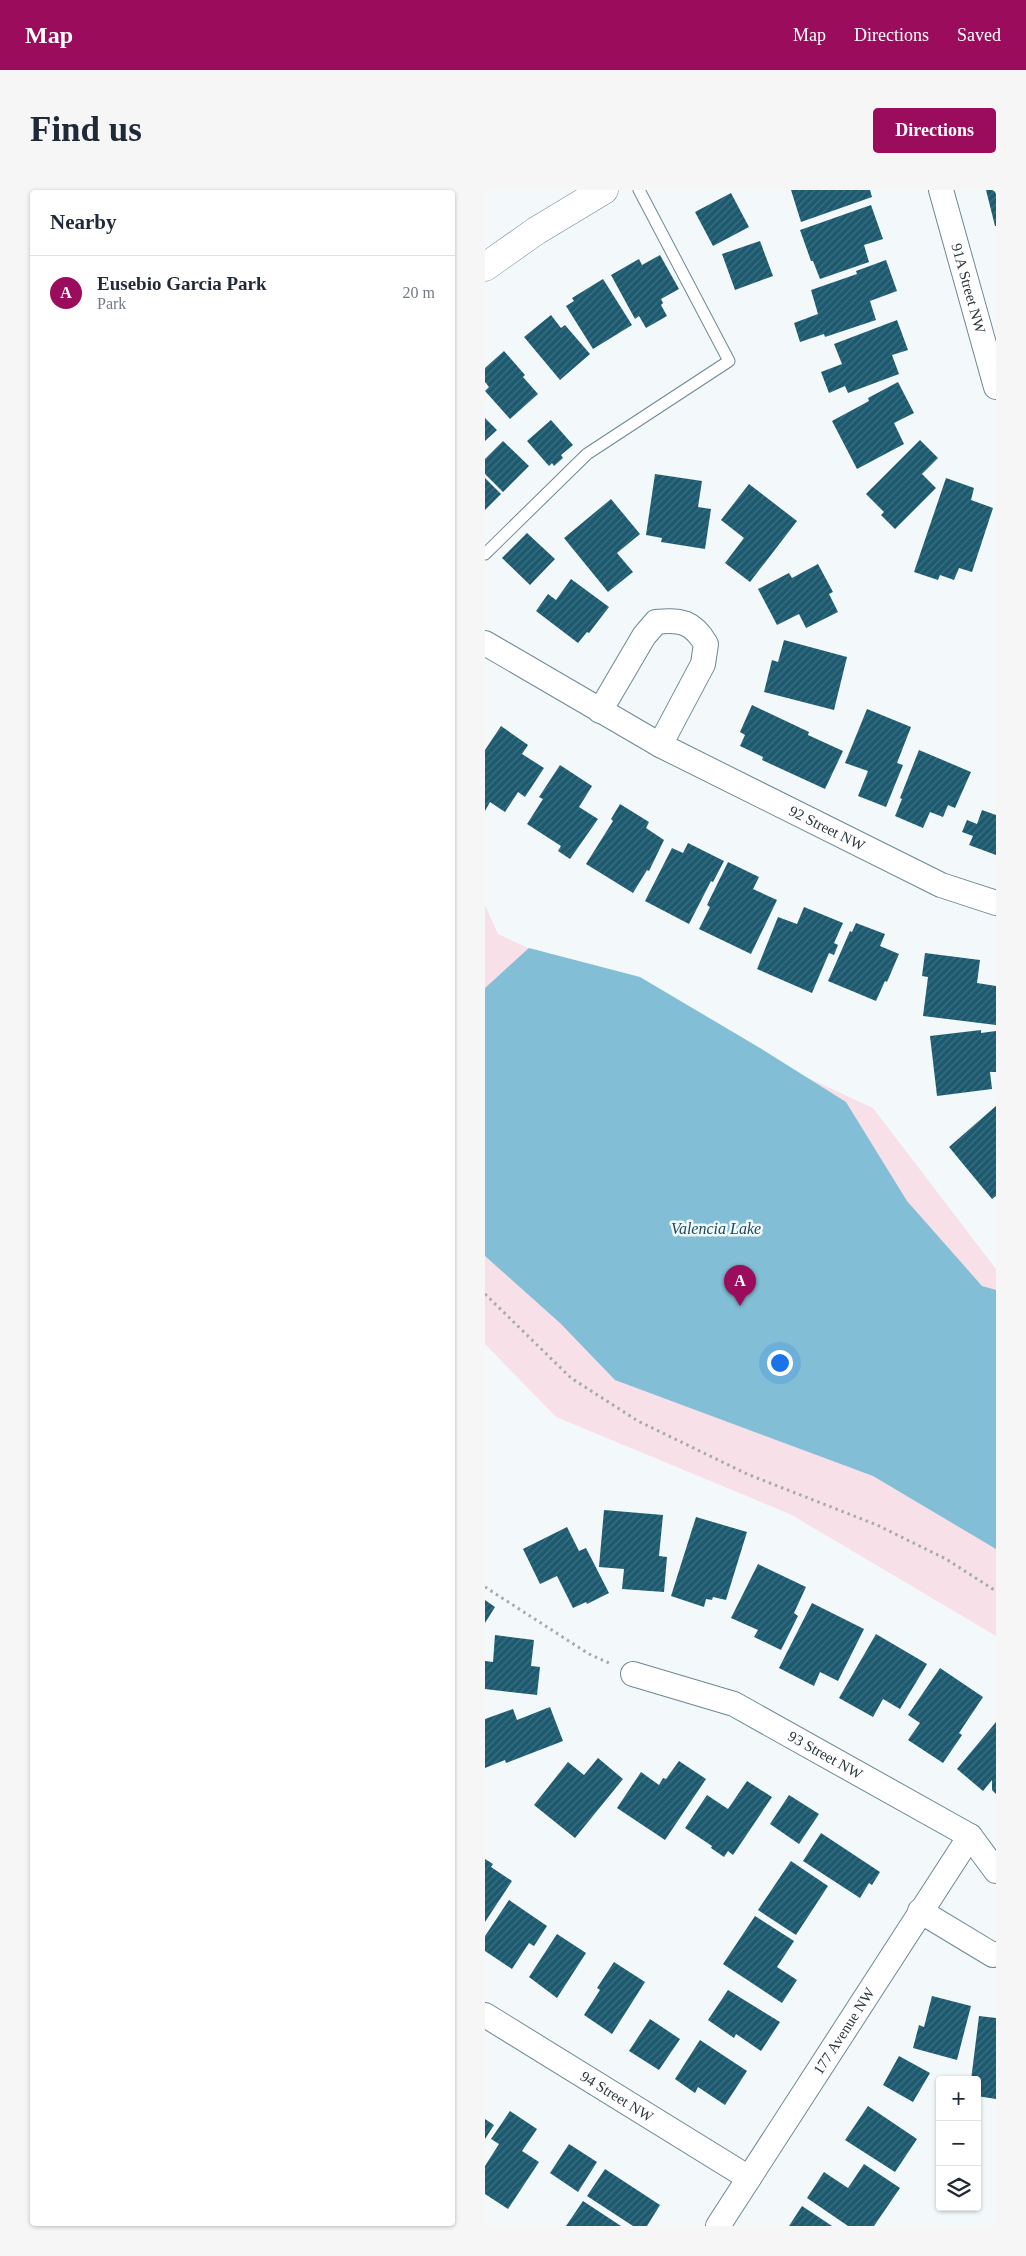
<!DOCTYPE html>
<html lang="en">
<head>
<meta charset="utf-8">
<style>
  body { margin:0; font-family:"Times New Roman",serif; background:#f6f6f7; color:#1f2937 }
  .controls { position:absolute; right:15px; bottom:15px; display:grid; overflow:hidden; border-radius:5px; box-shadow:0 1px 4px #0004 }
  .controls button { width:45px; height:45px; display:grid; place-items:center; padding:0; border:0; border-bottom:1px solid #e0e1e3; background:#fff; color:#1f2937; font:25px sans-serif }
  .you { position:absolute; left:294px; top:1172px; width:18px; height:18px; margin:-12px; border:4px solid #fff; border-radius:50%; background:#1a73e8; box-shadow:0 0 0 8px #1a73e833 }
  .badge { display:grid; place-items:center; width:32px; height:32px; border-radius:50%; background:#9b0c5c; color:#fff; font-size:16px; font-weight:700 }
  .pin { position:absolute; translate:-50% -41px; filter:drop-shadow(0 1px 2px #0008) }
  .pin::after { content:''; position:absolute; top:26px; width:18px; height:15px; background:inherit; clip-path:polygon(0 0,100% 0,50% 100%) }
  .list { margin:0; padding:0; list-style:none }
  h2 { display:flex; justify-content:space-between; align-items:center; height:65px; margin:0; padding:0 20px; font-size:21px }
  h2 small { font-size:16px; font-weight:400; color:#747a83 }
  .list li { display:grid; grid-template-columns:32px 1fr auto; gap:15px; align-items:center; box-sizing:border-box; height:75px; padding:0 20px; border-top:1px solid #e0e1e3 }
  .list b { display:block; font-size:19px; white-space:nowrap }
  .list p { margin:0; font-size:16px; white-space:nowrap; color:#747a83 }
  .list em { font-size:16px; font-style:normal; color:#747a83 }
  .icon { flex:none; width:28px; height:28px; fill:none; stroke:currentColor; stroke-width:2; stroke-linecap:round; stroke-linejoin:round }
  .map { position:relative; flex:none; width:511px; height:2036px; overflow:hidden; border-radius:5px }
  header { display:flex; align-items:center; gap:30px; box-sizing:border-box; height:70px; padding:0 25px; background:#9b0c5c; color:#fff }
  header strong { font-size:24px }
  nav { display:flex; gap:28px; margin-inline-start:auto; font-size:18px }
  .intro { display:flex; align-items:center; justify-content:space-between; box-sizing:border-box; height:120px; padding:0 30px }
  h1 { margin:0; font-size:35px }
  .button { padding:12px 22px; border-radius:5px; background:#9b0c5c; color:#fff; font-size:18px; font-weight:700 }
  main { display:flex; gap:30px; padding:0 30px }
  aside { flex:1; background:#fff; border-radius:5px; box-shadow:0 1px 4px #0004 }
  .map>svg:first-child { display:block }
  .green { fill:#f8e0e9 }
  .water { fill:#82bed6 }
  .building { fill:url(#building-hatch) }
  .lines { fill:none; stroke-linecap:round; stroke-linejoin:round }
  .service-casing { stroke:#6d8893; stroke-width:13 }
  .minor-casing { stroke:#6d8893; stroke-width:26 }
  .tertiary-casing { stroke:#6d8893; stroke-width:29 }
  .path { stroke:#a3abae; stroke-width:3; stroke-dasharray:2.5 4; stroke-linecap:butt }
  .service { stroke:#fff; stroke-width:11 }
  .minor { stroke:#fff; stroke-width:24 }
  .tertiary { stroke:#fff; stroke-width:28 }
  .labels { text-anchor:middle; dominant-baseline:central; stroke-width:5; stroke-linejoin:round; paint-order:stroke }
  .street-label { font-size:15px; fill:#2c373c; stroke:#f3f9fb }
  .water-label { font-size:16px; font-style:italic; fill:#194b5d; stroke:#f3f9fb }
</style>
</head>
<body>
<header>
<strong>Map</strong>
<nav><a>Map</a><a>Directions</a><a>Saved</a></nav>
</header>
<div class="intro"><h1>Find us</h1><a class="button">Directions</a></div>
<main>
<aside>
<h2>Nearby<small></small></h2>
<ul class="list">
<li><span class="badge">A</span><div><b>Eusebio Garcia Park</b><p>Park</p></div><em>20 m</em></li>
</ul>
</aside>
<div class="map">
<svg width="511" height="2036" viewBox="0 0 511 2036">
  <defs>
    <pattern id="building-hatch" width="6" height="6" patternUnits="userSpaceOnUse" patternTransform="scale(1.25)"><rect width="6" height="6" fill="#1d5a70"/><path d="M-1 1l2-2M0 6l6-6M5 7l2-2" fill="none" stroke="#3e6f81"/></pattern>
  </defs>
  <rect width="100%" height="100%" fill="#f3f9fb"/>
  <!-- green -->
  <path class="green" d="M0,715L13,744L388,918L511,1079V1446L305,1324L71,1227L0,1154Z"/>
  <!-- water -->
  <path class="water" d="M44,758L155,787L275,858L361,912L422,1011L497,1096L511,1100V1359L388,1286L130,1190L75,1133L0,1066V798Z"/>
  <!-- building -->
  <path class="building" d="M306,0H385L387,7L316,32Z
    M501,0H511V36H510Z
    M246,3L264,37L228,56L210,22Z
    M386,15L398,49L379,55L384,72L335,89L328,71H326L315,40Z
    M275,51L288,86L250,100L237,64Z
    M175,65L194,99L176,109L178,113L176,115L182,126L161,138L154,126L150,129L126,85L154,69L157,75Z
    M401,70L412,101L385,111L391,130L340,147L339,144L315,152L309,133L333,124L326,100L372,84L371,81Z
    M118,89L147,135L108,159L81,116L89,111L87,108Z
    M66,125L76,138L80,135L105,164L75,190L39,147Z
    M412,130L423,160L407,165L414,184L363,203L360,196L344,203L336,182L357,174L349,154Z
    M19,161L40,185L38,187L53,204L25,229L0,201L4,197L0,192V178Z
    M413,192L429,223L409,233L419,254L372,279L347,231L384,211L383,208Z
    M0,228L12,240L0,251Z
    M66,230L88,255L76,265L78,268L69,276L67,273L64,276L42,251Z
    M435,250L453,268L437,284L451,298L410,339L396,325L399,322L381,304Z
    M18,251L44,276L18,302L0,284V269Z
    M170,284L217,291L213,317L226,319L220,359L176,352L177,348L161,345Z
    M0,288L16,304L0,320Z
    M461,288L489,298L486,310L508,318L487,382L474,378L469,390L455,385L453,390L429,382Z
    M264,294L312,331L265,392L240,373L259,348L236,330Z
    M126,309L155,344L132,363L148,382L123,402L79,348Z
    M42,343L70,369L45,395L17,368Z
    M333,374L348,402L344,404L353,422L321,438L314,424L292,435L273,399L304,383L307,388Z
    M86,389L124,417L104,443L102,442L93,453L51,421L63,404L71,410Z
    M299,450L362,467L349,520L279,502L287,470L293,472Z
    M267,515L324,542L323,545L358,561L340,599L277,570L278,567L255,556L260,545L255,542Z
    M382,519L426,537L412,573L418,575L401,617L373,606L383,581L360,573Z
    M16,536L43,555L37,564L59,578L40,607L33,602L20,622L5,612L0,621V560Z
    M434,560L486,582L470,618L463,615L458,627L445,622L438,638L410,626L417,609L415,608Z
    M75,575L107,596L94,617L113,629L85,669L73,661L76,656L42,634L58,609L54,607Z
    M135,614L164,632L161,638L179,650L164,681L162,680L148,703L101,674L128,631L126,629Z
    M497,620L511,625V665L484,655L488,646L477,642L482,630L492,634Z
    M203,653L239,671L228,692L226,691L204,734L160,711L187,658L198,663Z
    M243,672L274,687L268,699L292,710L266,764L214,739L225,717L222,715Z
    M319,717L358,733L349,753L353,755L349,765L344,763L327,803L272,779L293,727L312,734Z
    M371,733L400,744L395,756L414,764L402,792L400,791L391,811L343,791L365,741L367,742Z
    M440,763L495,770L492,793L511,796V835L438,826L443,787L437,786Z
    M496,840V843L511,841V882H505L507,899L452,906L445,846Z
    M511,916V1006L507,1009L464,957Z
    M119,1320L178,1325L174,1366L182,1367L179,1402L137,1399L139,1379L114,1377Z
    M211,1327L262,1342L241,1410L228,1407L227,1410L221,1409L219,1417L186,1406Z
    M82,1337L94,1361L101,1358L124,1403L102,1414L101,1412L88,1418L72,1386L55,1394L38,1359Z
    M273,1374L321,1397L309,1423L313,1426L296,1460L269,1447L273,1440L246,1428Z
    M0,1410L10,1417L0,1433Z
    M327,1413L379,1439L353,1491L335,1482L329,1496L294,1478Z
    M391,1444L442,1474L415,1519L398,1509L388,1527L354,1508Z
    M10,1445L49,1450L46,1476L55,1477L52,1505L0,1499V1471L8,1472Z
    M455,1478L498,1507L474,1543L477,1545L458,1573L423,1550L435,1533L423,1525Z
    M65,1517L78,1551L21,1573L20,1570L0,1578V1529L28,1519L32,1530Z
    M511,1532V1604L507,1600V1590L498,1601L472,1579Z
    M113,1568L138,1589L90,1648L49,1615L83,1572L99,1585Z
    M194,1571L221,1589L180,1650L132,1618L156,1582L174,1595L178,1588L181,1589Z
    M262,1591L287,1607L248,1665L243,1661L239,1667L226,1658L227,1656L200,1638L222,1605L243,1619Z
    M304,1605L334,1624L314,1654L285,1634Z
    M336,1643L395,1682L387,1695L384,1693L375,1708L318,1671Z
    M0,1669L8,1674L6,1677L27,1691L0,1732Z
    M306,1671L343,1696L311,1745L273,1720Z
    M24,1710L62,1736L49,1756L44,1753L27,1779L0,1761V1746Z
    M270,1726L309,1751L292,1777L312,1790L297,1813L238,1774Z
    M72,1744L101,1763L72,1808L44,1787Z
    M129,1772L160,1792L127,1844L99,1825L115,1800L112,1798Z
    M243,1800L295,1832L276,1861L251,1844L249,1848L223,1830Z
    M447,1806L486,1816L472,1870L428,1858L434,1835L439,1837Z
    M494,1826L511,1828V1909L492,1906V1890H486Z
    M165,1829L195,1849L174,1880L144,1861Z
    M215,1850L262,1881L240,1915L213,1897L210,1903L190,1889Z
    M414,1866L445,1883L428,1912L398,1895Z
    M383,1916L432,1949L410,1982L360,1950Z
    M25,1921L52,1939L37,1961L54,1972L23,2019L0,2004V1976L14,1954L6,1949Z
    M0,1929L9,1935L0,1949Z
    M84,1954L112,1972L93,2002L65,1983Z
    M379,1974L415,1998L389,2036H363L322,2008L339,1982L363,1998Z
    M120,1979L175,2015L162,2036H148L102,2006Z
    M98,2011L136,2036H81Z
    M317,2016L347,2036H304Z"/>
  <g class="lines">
    <!-- service casing -->
    <g class="service-casing">
      <path id="service" d="M0,364L102,264L244,171L154,0"/>
    </g>
    <!-- minor casing -->
    <g class="minor-casing">
      <g id="minor">
        <path id="s1" d="M456,0L511,197"/>
        <path id="s2" d="M0,453L175,555L456,695L511,713"/>
        <path d="M115,521L159,446L171,432C196,429 208,432 221,454L218,474L175,555"/>
        <path id="s3" d="M148,1484L249,1514L485,1646L511,1681"/>
        <path d="M435,1721L508,1765L511,1764"/>
        <path id="s4" d="M0,1825L264,1988"/>
        <path id="s5" d="M233,2036L485,1646"/>
      </g>
    </g>
    <!-- tertiary casing -->
    <g class="tertiary-casing">
      <path id="tertiary" d="M0,77L51,41L119,0"/>
    </g>
    <!-- path -->
    <path class="path" d="M0,1104L86,1188L153,1231L262,1284L392,1335L461,1369L511,1401
      M0,1397L104,1464L124,1473"/>
    <!-- service -->
    <use href="#service" class="service"/>
    <!-- minor -->
    <use href="#minor" class="minor"/>
    <!-- tertiary -->
    <use href="#tertiary" class="tertiary"/>
  </g>
  <g class="labels">
    <!-- street labels -->
    <g class="street-label">
      <text stroke="none"><textPath href="#s1" startOffset="102">91A Street NW</textPath></text>
      <text stroke="none"><textPath href="#s2" startOffset="389">92 Street NW</textPath></text>
      <text stroke="none"><textPath href="#s3" startOffset="210">93 Street NW</textPath></text>
      <text stroke="none"><textPath href="#s5" startOffset="232">177 Avenue NW</textPath></text>
      <text stroke="none"><textPath href="#s4" startOffset="155">94 Street NW</textPath></text>
    </g>
    <!-- water labels -->
    <g class="water-label">
      <text x="231" y="1038">Valencia Lake</text>
    </g>
  </g>
</svg>
<div class="controls">
<button>+</button>
<button>−</button>
<button><svg class="icon" aria-label="layers" viewBox="0 0 24 24"><path d="M12 4l9 5-9 5-9-5zM3 14l9 5 9-5"/></svg></button>
</div>
<div class="you"></div>
<div class="pin badge" style="left:255px;top:1116px">A</div>
</div>
</main>
</body>
</html>
